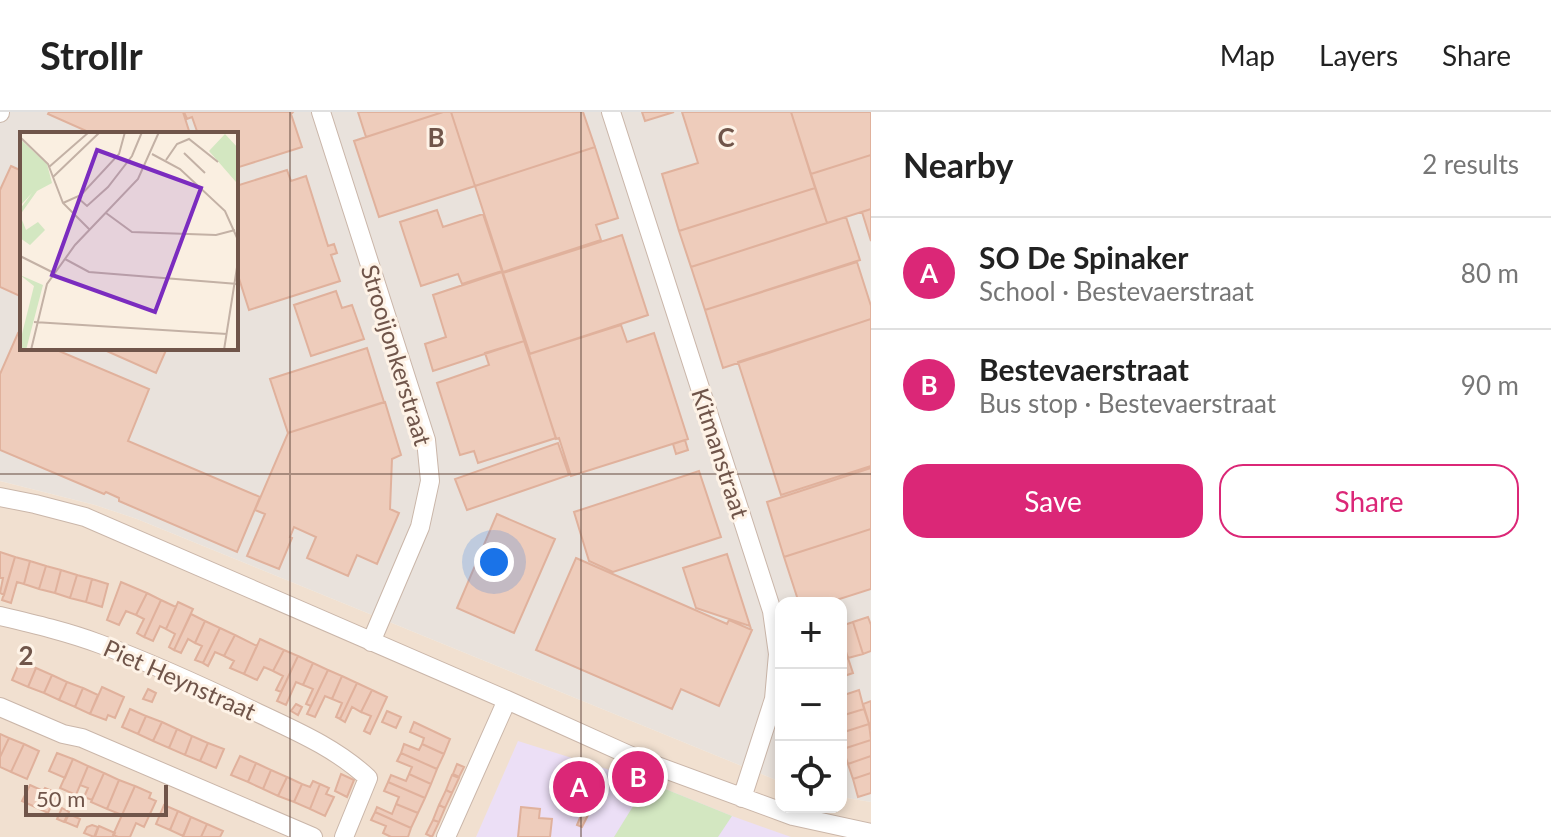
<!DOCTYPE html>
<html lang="en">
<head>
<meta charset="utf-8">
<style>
  body { margin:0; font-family:Lato,sans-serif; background:#f2f2f2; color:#222 }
  .controls { position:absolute; right:24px; bottom:24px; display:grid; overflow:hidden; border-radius:16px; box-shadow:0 4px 12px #0003 }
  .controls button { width:72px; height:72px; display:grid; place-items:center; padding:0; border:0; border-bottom:2px solid #e0e0e0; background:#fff; color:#222; font:40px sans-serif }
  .scale { position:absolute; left:24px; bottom:20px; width:144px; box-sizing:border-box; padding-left:8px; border:4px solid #70554a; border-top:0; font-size:22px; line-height:28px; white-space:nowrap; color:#70554a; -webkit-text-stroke:6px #fef3e7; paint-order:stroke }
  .you { position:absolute; left:494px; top:450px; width:28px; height:28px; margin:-20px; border:6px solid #fff; border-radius:50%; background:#1a73e8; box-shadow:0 0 0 12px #1a73e833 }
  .badge { display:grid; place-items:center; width:52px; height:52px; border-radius:50%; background:#db2777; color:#fff; font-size:26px; font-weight:700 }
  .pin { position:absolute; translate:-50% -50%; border:4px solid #fff; box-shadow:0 2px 8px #0006 }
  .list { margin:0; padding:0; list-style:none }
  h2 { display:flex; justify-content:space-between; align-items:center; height:104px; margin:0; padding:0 32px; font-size:34px }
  h2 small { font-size:26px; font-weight:400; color:#767676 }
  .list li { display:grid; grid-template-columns:52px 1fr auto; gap:24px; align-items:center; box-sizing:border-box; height:112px; padding:0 32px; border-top:2px solid #e0e0e0 }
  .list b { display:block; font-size:30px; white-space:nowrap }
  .list p { margin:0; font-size:26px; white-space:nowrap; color:#767676 }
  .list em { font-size:26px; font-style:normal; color:#767676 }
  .actions { display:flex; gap:16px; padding:24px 32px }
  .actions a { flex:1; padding:18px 0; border:2px solid #db2777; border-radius:24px; text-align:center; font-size:28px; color:#db2777 }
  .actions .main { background:#db2777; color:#fff }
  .icon { flex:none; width:44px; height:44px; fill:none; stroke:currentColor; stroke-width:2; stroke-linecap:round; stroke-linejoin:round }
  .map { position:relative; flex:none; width:871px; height:725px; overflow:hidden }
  header { display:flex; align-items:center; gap:48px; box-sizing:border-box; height:112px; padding:0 40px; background:#fff; border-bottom:2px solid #e0e0e0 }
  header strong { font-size:38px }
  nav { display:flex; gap:44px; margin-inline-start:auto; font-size:28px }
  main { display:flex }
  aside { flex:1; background:#fff }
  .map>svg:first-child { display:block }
  .residential { fill:#f1e0d0 }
  .industrial { fill:#e9e2dc; fill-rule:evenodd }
  .education { fill:#ecdff6 }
  .green { fill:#d3e7c1 }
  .building { fill:#ecb; stroke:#e0b19c; stroke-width:2 }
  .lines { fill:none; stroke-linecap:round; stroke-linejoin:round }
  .minor-casing { stroke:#cab6a9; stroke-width:20 }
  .minor { stroke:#fff; stroke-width:18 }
  .grid { fill:none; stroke:#70554a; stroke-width:2; stroke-opacity:0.55 }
  .labels { text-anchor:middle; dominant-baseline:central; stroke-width:6; stroke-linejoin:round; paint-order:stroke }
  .street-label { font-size:24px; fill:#70554a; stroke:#fef3e7 }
  .inset-road { fill:none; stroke:#c3b1a5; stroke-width:2 }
  .view { fill:#7b2cbf; fill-opacity:0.15; stroke:#7b2cbf; stroke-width:4 }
  .inset-edge { fill:none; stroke:#70554a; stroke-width:4 }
  .grid-label { font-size:26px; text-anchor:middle; font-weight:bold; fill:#70554a; stroke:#fef3e7; stroke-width:6; stroke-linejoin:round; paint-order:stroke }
</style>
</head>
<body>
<header>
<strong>Strollr</strong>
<nav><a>Map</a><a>Layers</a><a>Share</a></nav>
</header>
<main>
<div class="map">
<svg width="871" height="725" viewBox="0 0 871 725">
  <rect width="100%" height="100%" fill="#faefe1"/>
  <!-- residential -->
  <path class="residential" d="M0,369L95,393L137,407L781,670V695H841V685L871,690V725H0Z"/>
  <!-- industrial -->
  <path class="industrial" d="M0,0H871V690L841,685V491H781V670L137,407L95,393L0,369ZM22,22H236V236H22Z"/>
  <!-- education -->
  <path class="education" d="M518,629L648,670L732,704L791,725H476Z"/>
  <!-- green -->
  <path class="green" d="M648,670L732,704L718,725H614Z"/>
  <!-- building -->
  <path class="building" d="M49,0H183L190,22H93L48,2Z
    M184,0H293L291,2L302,35L236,56V22H198L192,5L187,7Z
    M358,0H443L366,25Z
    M443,0H451L475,74L379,105L354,29Z
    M451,0H583L595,35L475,74Z
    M642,0H674L645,9Z
    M682,0H791L815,76L679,119L662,62L698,51Z
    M791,0H871V43L811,62Z
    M595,35L618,106L596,113L601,128L503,160L475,74Z
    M871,43V97L827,111L811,62Z
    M11,54L22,59V185L0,175V78Z
    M287,58L291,69L306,64L328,134L334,132L337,141L331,143L340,169L249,198L236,157V74Z
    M815,76L827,111L691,155L679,119Z
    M871,97V129L862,100Z
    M437,98L443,115L483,102L502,159L462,172L458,162L421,174L400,110Z
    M846,105L860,148L705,198L691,155Z
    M622,123L648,203L530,242L503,161Z
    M857,150L871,194V207L723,256L705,198Z
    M502,160L524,229L433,259L425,232L446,225L433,183Z
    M336,179L342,196L352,193L364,227L311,244L294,193Z
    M871,207V354L781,383L738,250Z
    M621,213L627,230L654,221L688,327L571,364L559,326L556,327L529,242Z
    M18,221L22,223V236H52L149,277L128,329L260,385L237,440L119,389V386L106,380L104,382L0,338V262Z
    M524,229L556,326L478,351L474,339L460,343L437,271L489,253L485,241Z
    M100,236H167L156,261Z
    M367,236L384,290L288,321L270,267Z
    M385,290L401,343L392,347L390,397L399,401L377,452L357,443L348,464L307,446L316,425L294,415L290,425L292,426L279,457L247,444L265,402L255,398L288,321Z
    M685,328L688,338L676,342L673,332Z
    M558,331L569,363L467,398L455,367Z
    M871,356V417L784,445L767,390Z
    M699,359L721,425L613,460L589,449L574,400Z
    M497,402L555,427L514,521L457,496Z
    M871,417V477L827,491H799L784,445Z
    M0,440L15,445L4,483L0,481L3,466H0Z
    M727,442L751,517L750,514L696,496L683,456Z
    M15,445L30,449L24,472L17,470L11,491L2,488Z
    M576,446L727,512L729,508L752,518L719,594L681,577L672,597L536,538Z
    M30,449L46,454L39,477L24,472Z
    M46,454L61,458L55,481L39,477Z
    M61,458L77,463L70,486L55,481Z
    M77,463L92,467L86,490L70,486Z
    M92,467L108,472L102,495L86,490Z
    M121,470L147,481L136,503L126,499L119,513L107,508Z
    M147,481L161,488L144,525L137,521L144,507L136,503Z
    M161,488L176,495L166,517L160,514L153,529L144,525Z
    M178,490L193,497L174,538L169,535L175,522L166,517Z
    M191,502L205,509L195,531L188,527L181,541L174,538Z
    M868,505L871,513V539L863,542L853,510Z
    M205,509L220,516L203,551L195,548L202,534L195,531Z
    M853,510L863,542L848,546L841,524V514Z
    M220,516L235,523L224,544L215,540L208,554L203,551Z
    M235,523L257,534L244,562L230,556L234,549L224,544Z
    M260,527L284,538L273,559L264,555L257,568L244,562Z
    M841,531H843L848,546L841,548Z
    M284,538L298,544L281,580L276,578L283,564L273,559Z
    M298,544L313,551L303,573L296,570L286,593L277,589Z
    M848,546L853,561L841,565V548Z
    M20,549L36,556L28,575L12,568Z
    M313,551L328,558L311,594L306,592L313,577L303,573Z
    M36,556L52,563L44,581L28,575Z
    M328,558L342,564L332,587L325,584L315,605L307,602Z
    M52,563L67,570L59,588L44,581Z
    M342,564L357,571L340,607L336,605L342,591L332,587Z
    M67,570L83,576L75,595L59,588Z
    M357,571L372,578L361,600L352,595L345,610L340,607Z
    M102,575L124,585L115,606L108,603L106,608L90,602Z
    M83,576L98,583L90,602L75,595Z
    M148,577L156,581L152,590L143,587Z
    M372,578L387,585L370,622L364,619L371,604L361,600Z
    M859,578L864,597L841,604V584Z
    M871,589V618L863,592Z
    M296,592L302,595L298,603L291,599Z
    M130,597L146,604L138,622L122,615Z
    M864,597L869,612L841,621V604Z
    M387,599L401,605L396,616L382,610Z
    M146,604L162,610L153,629L138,622Z
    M162,610L177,617L169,636L153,629Z
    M414,610L450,627L444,642L422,632L424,626L410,620Z
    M869,612L871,628L843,637L841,621Z
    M177,617L192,624L185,643L169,636Z
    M0,622L9,626L0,645Z
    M192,624L208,631L200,649L185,643Z
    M9,626L24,632L11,660L0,655V645Z
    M871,628V644L848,652L843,637Z
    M208,631L224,637L216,656L200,649Z
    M24,632L39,639L27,667L11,660Z
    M404,632L419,638L422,632L444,642L437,657L401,641Z
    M57,641L73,647L65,666L49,659Z
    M401,641L437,657L431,672L409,662L412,655L397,649Z
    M240,644L256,651L248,670L231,663Z
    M871,644V661L853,667L848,652Z
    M73,647L88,654L76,683L60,676Z
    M256,651L271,658L263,677L248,670Z
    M457,652L464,655L459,665L453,662Z
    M88,654L104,661L92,688L84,685L88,676L80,673Z
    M271,658L287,665L278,684L263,677Z
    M104,661L119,668L107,697L91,690Z
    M871,661V681L858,685L853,667Z
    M341,662L354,668L347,685L335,679Z
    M409,662L431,672L425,686L388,670L391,663L406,669Z
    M452,663L459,666L452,681L446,678Z
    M287,665L302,672L294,690L278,684Z
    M119,668L135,674L122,703L107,697Z
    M313,669L320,672L310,697L294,690L302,672L310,675Z
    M388,670L425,686L418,701L396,692L399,685L384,679Z
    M320,672L329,676L326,682L334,685L325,704L310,697Z
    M30,673L43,679L45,676L57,681L48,701L22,689Z
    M135,674L151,681L149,686L156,689L144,715L136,711L130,725H118L113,723Z
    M446,678L452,681L445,696L439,693Z
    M396,692L418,701L411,716L375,700L377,695L392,702Z
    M164,693L178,699L170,718L156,712Z
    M439,693L445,696L439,710L433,708Z
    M521,695L540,697L539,706L552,707L550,725H518Z
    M62,696L69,700L64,710L57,707Z
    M178,699L191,705L183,724L170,718Z
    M375,700L411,716L408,725H391L383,721L386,714L371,708Z
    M582,701L588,703L582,715L577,713Z
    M69,702L80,707L77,715L65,710Z
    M191,705L207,712L201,725H183Z
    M433,708L439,710L432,725L426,722Z
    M207,712L223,719L220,725H201Z
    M92,713L98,715L94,725L84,721L87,715Z
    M99,714L115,721L113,725H95Z"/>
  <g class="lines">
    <!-- minor casing -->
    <g class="minor-casing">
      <path id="minor" d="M321,0L426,328L430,369L420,415L371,530
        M611,0L772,499L778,542L774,587L742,686
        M0,1V0
        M0,385L35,392L85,405L507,588L638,647L793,704L871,721
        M0,504C34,512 68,520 100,532C154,552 206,576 258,601C296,619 336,636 368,666L344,725
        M0,595L63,622L82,626L313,725
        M446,725L507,588"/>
    </g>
    <!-- minor -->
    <use href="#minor" class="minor"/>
  </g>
  <!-- grid -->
  <path class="grid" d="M290,0V725M581,0V725M0,362H871"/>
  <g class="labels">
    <!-- street labels -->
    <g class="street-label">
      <text transform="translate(397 243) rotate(73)">Strooijonkerstraat</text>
      <text transform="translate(721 341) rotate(72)">Kitmanstraat</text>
      <text transform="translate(180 567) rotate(24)">Piet Heynstraat</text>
    </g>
  </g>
  <!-- overview -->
  <g transform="translate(20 20)">
    <rect width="218" height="218" fill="#faefe1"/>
    <path d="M205,2L218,16L216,50L189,19ZM0,7L27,32L32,51L17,59L0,83L6,98L18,90L25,98L10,113L0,106V77L12,61L0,74ZM0,143L23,153L6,218H0L1,206L14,154Z" fill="#d3e7c1"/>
    <path class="inset-road" d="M0,5L28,32L43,71L70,98M164,21L185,41M132,22L160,37L205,79L218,108M146,28L157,12L169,7L198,30M29,35L69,0M33,45L80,0M58,66L67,74L88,55L112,24L122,0M43,71L61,63L99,22L105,0M86,81L112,100L196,103L215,98M0,124L34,141M45,127L69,140L218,152M14,190L207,202M11,218L27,152L55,113L118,47L139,0M204,218L218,129"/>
    <path class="view" d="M77,18L181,56L135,180L32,143Z"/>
    <rect width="218" height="218" class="inset-edge"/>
  </g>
  <g class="grid-label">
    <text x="436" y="35">B</text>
    <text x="726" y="35">C</text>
    <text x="26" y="553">2</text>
  </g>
</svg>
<div class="controls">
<button>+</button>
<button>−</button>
<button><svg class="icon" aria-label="locate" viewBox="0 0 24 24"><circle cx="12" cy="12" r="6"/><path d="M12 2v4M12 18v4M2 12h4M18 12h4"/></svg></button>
</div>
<div class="scale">50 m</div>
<div class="you"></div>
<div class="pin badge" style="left:579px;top:675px">A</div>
<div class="pin badge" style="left:638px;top:665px">B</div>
</div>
<aside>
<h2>Nearby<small>2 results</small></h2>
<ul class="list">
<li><span class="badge">A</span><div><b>SO De Spinaker</b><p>School · Bestevaerstraat</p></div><em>80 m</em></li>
<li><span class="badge">B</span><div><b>Bestevaerstraat</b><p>Bus stop · Bestevaerstraat</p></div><em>90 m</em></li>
</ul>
<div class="actions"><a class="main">Save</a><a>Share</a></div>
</aside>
</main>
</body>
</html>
